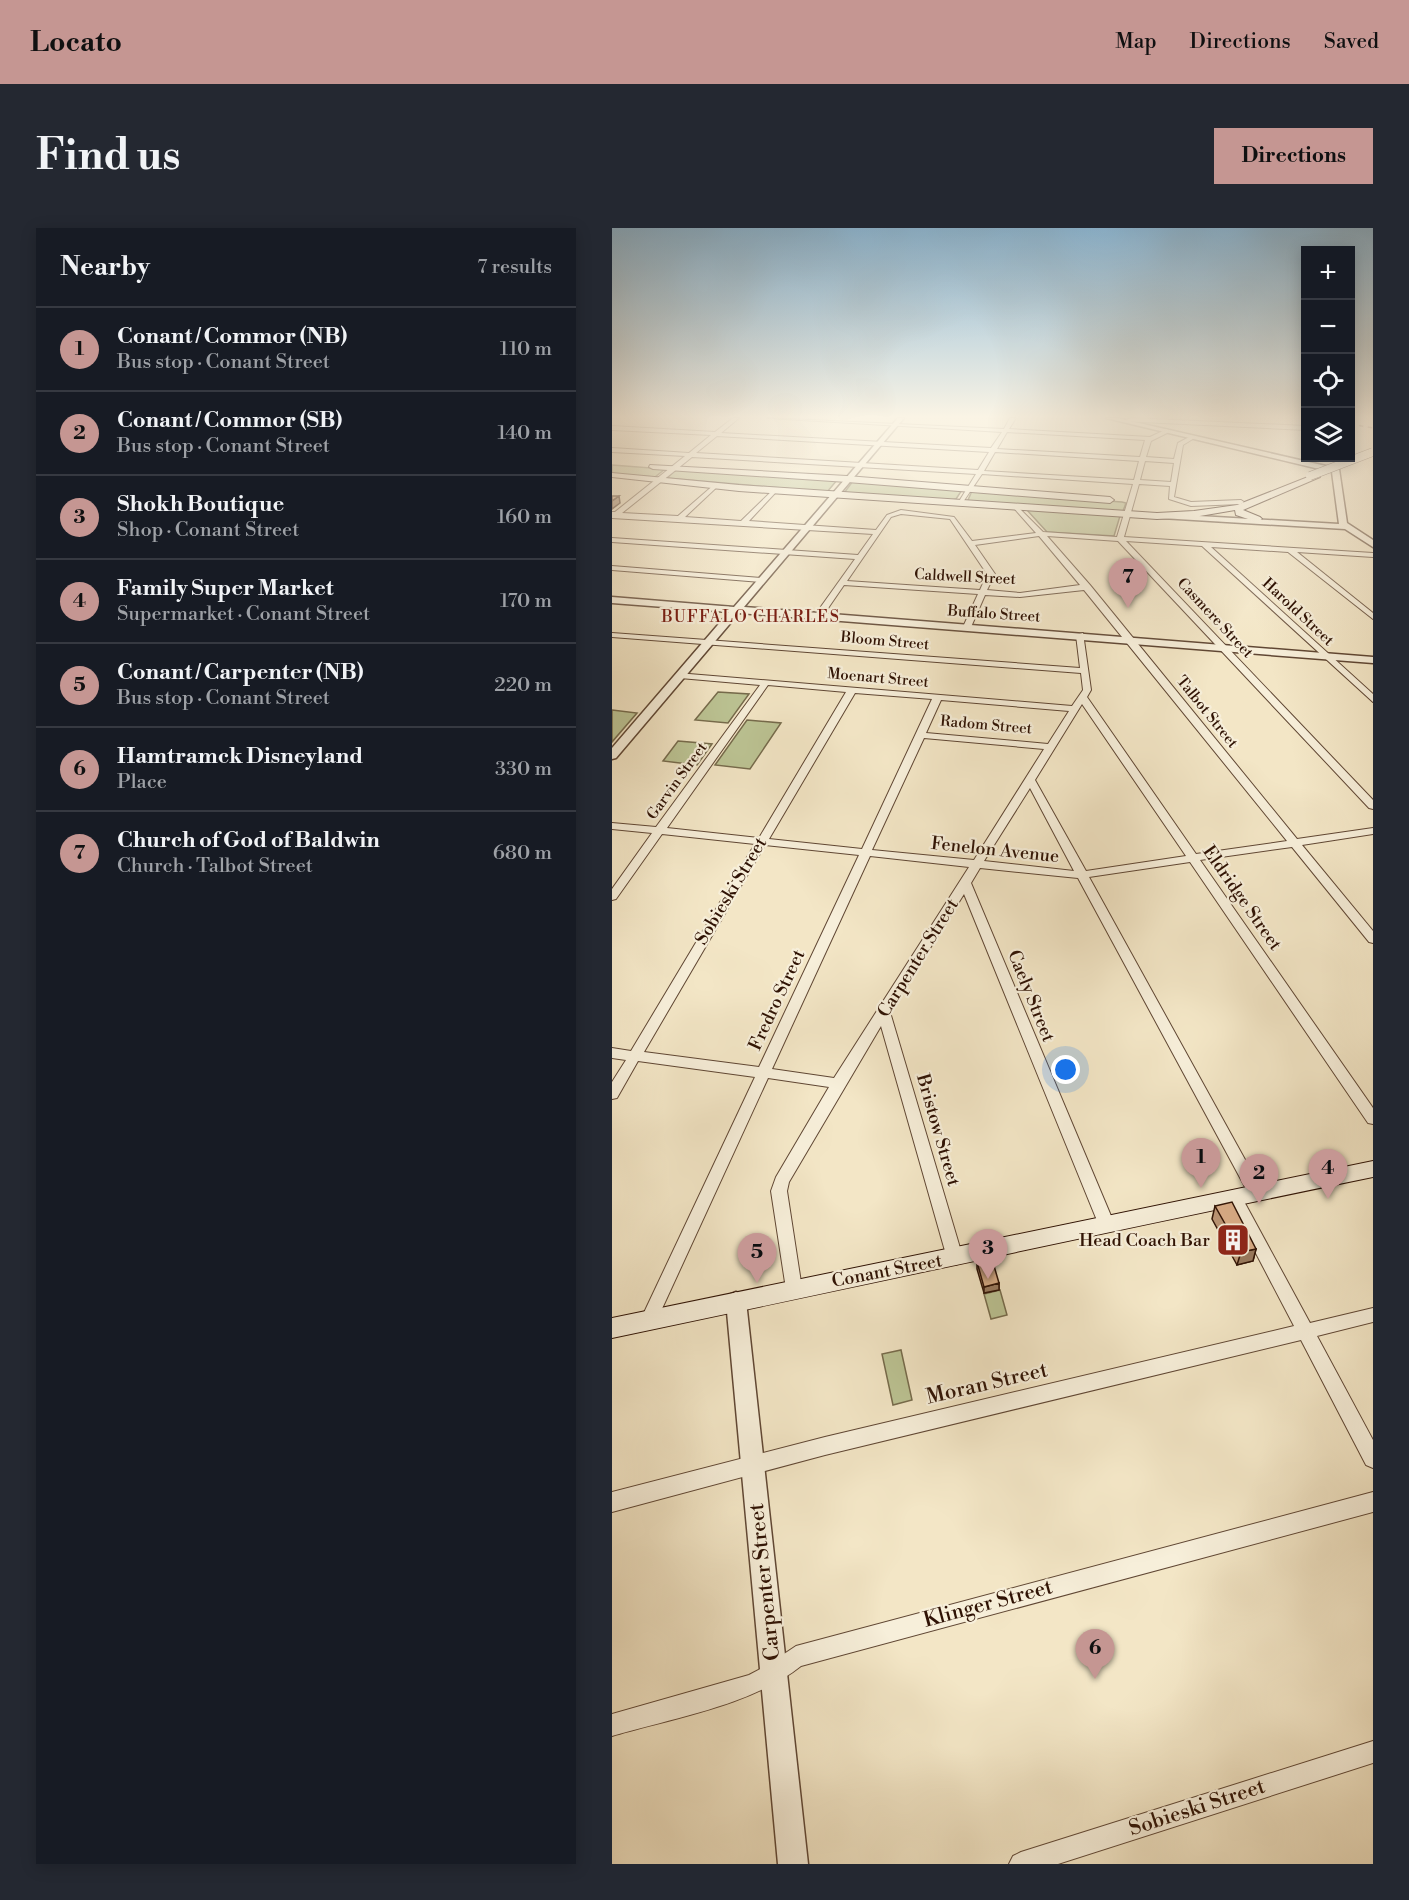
<!DOCTYPE html>
<html lang="en">
<head>
<meta charset="utf-8">
<style>
  body { margin:0; font-family:"Libre Bodoni",serif; background:#242831; color:#f1f3f6 }
  .controls { position:absolute; right:18px; top:18px; display:grid; overflow:hidden; border-radius:0px; box-shadow:0 3px 15px #0003 }
  .controls button { width:54px; height:54px; display:grid; place-items:center; padding:0; border:0; border-bottom:2px solid #363941; background:#171b24; color:#f1f3f6; font:30px sans-serif }
  .you { position:absolute; left:454px; top:842px; width:21px; height:21px; margin:-15px; border:4px solid #fff; border-radius:50%; background:#1a73e8; box-shadow:0 0 0 9px #1a73e833 }
  .badge { display:grid; place-items:center; width:39px; height:39px; border-radius:50%; background:#c59692; color:#111; font-size:20px; font-weight:700 }
  .pin { position:absolute; translate:-50% -50px; filter:drop-shadow(0 2px 3px #0008) }
  .pin::after { content:''; position:absolute; top:32px; width:21px; height:18px; background:inherit; clip-path:polygon(0 0,100% 0,50% 100%) }
  .list { margin:0; padding:0; list-style:none }
  h2 { display:flex; justify-content:space-between; align-items:center; height:78px; margin:0; padding:0 24px; font-size:26px }
  h2 small { font-size:20px; font-weight:400; color:#9ea1a6 }
  .list li { display:grid; grid-template-columns:39px 1fr auto; gap:18px; align-items:center; box-sizing:border-box; height:84px; padding:0 24px; border-top:2px solid #363941 }
  .list b { display:block; font-size:22px; white-space:nowrap }
  .list p { margin:0; font-size:20px; white-space:nowrap; color:#9ea1a6 }
  .list em { font-size:20px; font-style:normal; color:#9ea1a6 }
  .icon { flex:none; width:33px; height:33px; fill:none; stroke:currentColor; stroke-width:2; stroke-linecap:round; stroke-linejoin:round }
  .map { position:relative; flex:none; width:761px; height:1636px; overflow:hidden; border-radius:0px }
  header { display:flex; align-items:center; gap:36px; box-sizing:border-box; height:84px; padding:0 30px; background:#c59692; color:#111 }
  header strong { font-size:28px }
  nav { display:flex; gap:33px; margin-inline-start:auto; font-size:21px }
  .intro { display:flex; align-items:center; justify-content:space-between; box-sizing:border-box; height:144px; padding:0 36px }
  h1 { margin:0; font-size:42px }
  .button { padding:15px 27px; border-radius:0px; background:#c59692; color:#111; font-size:21px; font-weight:700 }
  main { display:flex; gap:36px; padding:0 36px }
  aside { flex:1; background:#171b24; border-radius:0px; box-shadow:0 3px 15px #0003 }
  .map>svg:first-child { display:block }
  .green { fill:#bcc494; stroke:#766b4c; stroke-width:1.5 }
  .lines { fill:none; stroke-linecap:round; stroke-linejoin:round }
  .minor-casing { stroke:#604734; stroke-width:2 }
  .tertiary-casing { stroke:#604734; stroke-width:3 }
  .secondary-casing { stroke:#2f1204; stroke-width:2 }
  .minor { fill:#f7efda; fill-rule:evenodd }
  .tertiary { fill:#f7efda; fill-rule:evenodd }
  .secondary { fill:#f7efda; fill-rule:evenodd }
  .rail { stroke:#2f1204; stroke-width:1.5; stroke-dasharray:4.5 4.5; stroke-linecap:butt }
  .secondary-bridge-casing { stroke:#2f1204; stroke-width:9; stroke-linecap:butt }
  .secondary-bridge { stroke:#f7efda; stroke-width:8 }
  .wall { fill:#bc9675; stroke:#2f1204; stroke-width:1.5 }
  .shaded-wall { fill:#997a5f; stroke:#2f1204; stroke-width:1.5 }
  .building { fill:#dbae88; stroke:#2f1204; stroke-width:1.5 }
  .labels { text-anchor:middle; dominant-baseline:central; stroke-width:4.5; stroke-linejoin:round; paint-order:stroke }
  .far-street-label { font-size:15px; fill:#2f1204; stroke:#f7efda }
  .far-neighbourhood-label { font-size:16px; letter-spacing:1.5px; fill:#7a1f14; stroke:#f7efda }
  .street-label { font-size:18px; fill:#2f1204; stroke:#f7efda }
  .poi-label { font-size:18px; fill:#2f1204; stroke:#f7efda; text-anchor:end }
  .near-street-label { font-size:21px; fill:#2f1204; stroke:#f7efda }
</style>
</head>
<body>
<header>
<strong>Locato</strong>
<nav><a>Map</a><a>Directions</a><a>Saved</a></nav>
</header>
<div class="intro"><h1>Find us</h1><a class="button">Directions</a></div>
<main>
<aside>
<h2>Nearby<small>7 results</small></h2>
<ul class="list">
<li><span class="badge">1</span><div><b>Conant / Commor (NB)</b><p>Bus stop · Conant Street</p></div><em>110 m</em></li>
<li><span class="badge">2</span><div><b>Conant / Commor (SB)</b><p>Bus stop · Conant Street</p></div><em>140 m</em></li>
<li><span class="badge">3</span><div><b>Shokh Boutique</b><p>Shop · Conant Street</p></div><em>160 m</em></li>
<li><span class="badge">4</span><div><b>Family Super Market</b><p>Supermarket · Conant Street</p></div><em>170 m</em></li>
<li><span class="badge">5</span><div><b>Conant / Carpenter (NB)</b><p>Bus stop · Conant Street</p></div><em>220 m</em></li>
<li><span class="badge">6</span><div><b>Hamtramck Disneyland</b><p>Place</p></div><em>330 m</em></li>
<li><span class="badge">7</span><div><b>Church of God of Baldwin</b><p>Church · Talbot Street</p></div><em>680 m</em></li>
</ul>
</aside>
<div class="map">
<svg width="761" height="1636" viewBox="0 0 761 1636">
  <rect width="100%" height="100%" fill="#f3e6c6"/>
  <filter id="stains"><feTurbulence type="fractalNoise" baseFrequency=".00333" numOctaves="4"/><feColorMatrix values="0 0 0 0 .2 0 0 0 0 .09 0 0 0 0 .02 0 0 0 .5 -.17"/></filter>
  <radialGradient id="worn" r=".72"><stop offset=".6" stop-color="#630" stop-opacity="0"/><stop offset="1" stop-color="#630" stop-opacity=".3"/></radialGradient>
  <!-- green -->
  <path class="green" d="M0,237L53,241L43,249L0,246Z
    M65,241L226,251L215,264L55,250Z
    M241,253L350,262L344,271L339,272L232,265Z
    M360,263L510,274L514,275L511,283H498L358,273L356,272Z
    M414,281L508,288L502,308L435,304Z
    M106,464L137,466L116,495L83,492Z
    M0,482L25,485L0,514Z
    M135,492L169,495L138,541L103,537Z
    M66,513L100,516L85,537L51,533Z
    M388,1062L395,1087L379,1091L372,1066Z
    M289,1122L300,1172L281,1177L270,1126Z"/>
  <g class="lines">
    <!-- minor casing -->
    <g class="minor-casing">
      <path id="minor" d="M121,190H127L109,205L379,220L390,204L156,190L392,201L398,190H404L397,201L538,209L555,201L557,204L539,213L534,229L562,231L566,215L579,208L584,209L571,217L562,269L579,274L629,272L632,274L629,276L579,278L557,271L558,258L527,256L512,309L761,325V329L685,324L761,385V391L676,324L599,319L761,466V474L590,318L514,313L761,572V581L757,580L506,313L435,308L478,357L685,611L761,600V606L690,617L761,703V715L757,714L680,619L588,632L761,880V896L756,895L578,634L477,649L652,966L649,970L644,972L639,970L466,650L368,640L359,655L502,995L500,1000L494,1001L488,1000L486,995L352,666L278,784L351,1030L349,1035L343,1037L337,1035L335,1030L269,798L177,954L175,963L190,1061L188,1066L182,1068L176,1066L174,1061L159,963L164,949L217,859L156,850L43,1096L37,1098L31,1096L29,1091L143,849L26,833L5,870L0,871V854L14,832L0,830V820L19,823L143,616L50,606L4,671L0,672V661L40,605L0,601V595L44,599L148,457L68,450L65,449V445L460,478L471,462L469,445L0,409V405L468,440L464,407L471,405L479,462L475,469L584,626L675,613L472,362L408,369L373,367L359,399L355,401L351,399L366,366L232,357L210,389H207L203,387L243,331L0,314V310L246,327L261,306L0,290V284H3L73,228L0,224V220L77,225L99,207L0,202V198L103,204ZM395,204L533,212L528,229L385,221ZM105,208L377,224L366,242L84,225ZM383,224L527,233L522,252L372,243ZM80,229L364,246L346,275L349,277L370,246L521,256L505,309L431,304L403,276L401,279L424,305L360,313L342,289L289,282L275,287L264,302L137,293L165,263L163,260L129,293L73,289L106,258L104,255L66,288L10,285ZM533,233L562,235L559,254L528,252ZM289,286L338,291L375,346L368,362L235,353L279,289ZM427,308L468,357L408,365L375,362L383,346L363,317ZM156,457L234,464L147,610L55,600ZM243,465L320,471L250,621L157,611ZM329,472L457,483L436,516L314,505ZM470,476L574,628L474,643L423,552ZM312,510L432,521L362,632L260,622ZM418,560L462,643L372,633ZM153,617L247,627L147,839L32,824ZM258,628L357,639L222,850L160,841Z
        M520,190L694,198V202L509,193Z
        M0,338L149,350L153,352L149,354L0,342Z
        M623,964L628,966L698,1095L761,1080V1094L705,1108L761,1212V1240L754,1237L689,1112L213,1227L0,1284V1264L213,1209L682,1098L615,970L618,966Z
        M761,1264V1284L189,1438C140,1477 61,1490 0,1508V1486L137,1447L154,1438L184,1418Z
        M761,1513V1535L446,1636H397L401,1628L409,1624Z"/>
    </g>
    <!-- tertiary casing -->
    <g class="tertiary-casing">
      <path id="tertiary" d="M286,190H292L132,379L761,429V435L127,385L4,530L0,531V520L117,384L0,375V369L122,379Z
        M494,190H505L727,241L735,295L761,312V319L733,301L549,290L548,288L552,286L727,296L720,244Z
        M124,1064L131,1067L134,1073L196,1636H166L114,1073L117,1067Z"/>
    </g>
    <!-- secondary casing -->
    <g class="secondary-casing">
      <path id="secondary" d="M38,237L235,248L498,269L502,272L498,275L235,254L41,241L37,239Z
        M0,245L127,257L545,285L582,283L625,277L701,247L708,249L631,282L648,289L650,291L645,294L624,287L623,282L582,289L545,291L127,263L0,249Z
        M761,933V949C507,1001 254,1057 0,1110V1090Z"/>
    </g>
    <!-- minor -->
    <use href="#minor" class="minor"/>
    <!-- tertiary -->
    <use href="#tertiary" class="tertiary"/>
    <!-- secondary -->
    <use href="#secondary" class="secondary"/>
    <!-- rail -->
    <path class="rail" d="M738,196L761,200"/>
    <!-- secondary-bridge casing -->
    <g class="secondary-bridge-casing">
      <path id="secondary-bridge" d="M698,248L761,224"/>
    </g>
    <!-- secondary-bridge -->
    <use href="#secondary-bridge" class="secondary-bridge"/>
  </g>
  <!-- wall -->
  <path class="wall" d="M603,978L644,1021L641,1033L625,1037L600,991Z
    M365,1034L387,1055V1062L372,1065L365,1041Z"/>
  <!-- shaded-wall -->
  <path class="shaded-wall" d="M7,268L8,275L0,281V273Z
    M644,1021L641,1033L625,1037L629,1024Z
    M387,1055V1062L372,1065V1059Z"/>
  <!-- building -->
  <path class="building" d="M0,268H7L0,273Z
    M620,974L644,1021L629,1024L603,978Z
    M380,1031L387,1055L372,1059L365,1034Z"/>
  <!-- sky -->
  <linearGradient id="sky" x2="0" y2="1"><stop stop-color="#8bb8d7"/><stop offset="0.45" stop-color="#faf4e5"/><stop offset="1" stop-color="#faf4e5" stop-opacity="0"/></linearGradient>
  <rect width="761" height="419" fill="url(#sky)"/>
  <!-- icons -->
  <defs>
    <g id="building-square" transform="scale(1.725)"><rect x="-9" y="-9" width="18" height="18" rx="4" fill="#8f2418" stroke="#f7efda"/><path d="M-4-6H4V6H1V3H-1V6H-4ZM-2.5-4.3h1.7v1.8h-1.7ZM.8-4.3h1.7v1.8H.8ZM-2.5-1h1.7V.8h-1.7ZM.8-1h1.7V.8H.8Z" fill="#fff"/></g>
  </defs>
  <g fill-rule="evenodd">
    <use href="#building-square" x="621" y="1012"/>
  </g>
  <g class="labels">
    <!-- far-street labels -->
    <g class="far-street-label">
      <text transform="translate(353 349) rotate(3)">Caldwell Street</text>
      <text transform="translate(686 384) rotate(43)">Harold Street</text>
      <text transform="translate(382 386) rotate(4)">Buffalo Street</text>
      <text transform="translate(603 390) rotate(47)">Casmere Street</text>
      <text transform="translate(273 413) rotate(5)">Bloom Street</text>
      <text transform="translate(266 450) rotate(5)">Moenart Street</text>
      <text transform="translate(595 484) rotate(51)">Talbot Street</text>
      <text transform="translate(374 497) rotate(5)">Radom Street</text>
      <text transform="translate(65 553) rotate(-54)">Garvin Street</text>
    </g>
    <!-- far-neighbourhood labels -->
    <g class="far-neighbourhood-label">
      <text x="139" y="389">BUFFALO CHARLES</text>
    </g>
    <!-- street labels -->
    <g class="street-label">
      <text transform="translate(383 622) rotate(6)">Fenelon Avenue</text>
      <text transform="translate(119 663) rotate(-59)">Sobieski Street</text>
      <text transform="translate(630 670) rotate(55)">Eldridge Street</text>
      <text transform="translate(306 730) rotate(-58)">Carpenter Street</text>
      <text transform="translate(419 768) rotate(68)">Caely Street</text>
      <text transform="translate(165 772) rotate(-65)">Fredro Street</text>
      <text transform="translate(326 902) rotate(74)">Bristow Street</text>
      <text transform="translate(275 1043) rotate(-11)">Conant Street</text>
    </g>
    <!-- poi labels -->
    <g class="poi-label">
      <text x="598" y="1012">Head Coach Bar</text>
    </g>
    <!-- near-street labels -->
    <g class="near-street-label">
      <text transform="translate(375 1156) rotate(-13)">Moran Street</text>
      <text transform="translate(153 1354) rotate(-96)">Carpenter Street</text>
      <text transform="translate(376 1376) rotate(-15)">Klinger Street</text>
      <text transform="translate(585 1580) rotate(-18)">Sobieski Street</text>
    </g>
  </g>
  <rect width="100%" height="100%" filter="url(#stains)"/>
  <rect width="100%" height="100%" fill="url(#worn)"/>
</svg>
<div class="controls">
<button>+</button>
<button>−</button>
<button><svg class="icon" aria-label="locate" viewBox="0 0 24 24"><circle cx="12" cy="12" r="6"/><path d="M12 2v4M12 18v4M2 12h4M18 12h4"/></svg></button>
<button><svg class="icon" aria-label="layers" viewBox="0 0 24 24"><path d="M12 4l9 5-9 5-9-5zM3 14l9 5 9-5"/></svg></button>
</div>
<div class="you"></div>
<div class="pin badge" style="left:589px;top:960px">1</div>
<div class="pin badge" style="left:647px;top:976px">2</div>
<div class="pin badge" style="left:376px;top:1051px">3</div>
<div class="pin badge" style="left:716px;top:971px">4</div>
<div class="pin badge" style="left:145px;top:1055px">5</div>
<div class="pin badge" style="left:483px;top:1451px">6</div>
<div class="pin badge" style="left:516px;top:380px">7</div>
</div>
</main>
</body>
</html>
